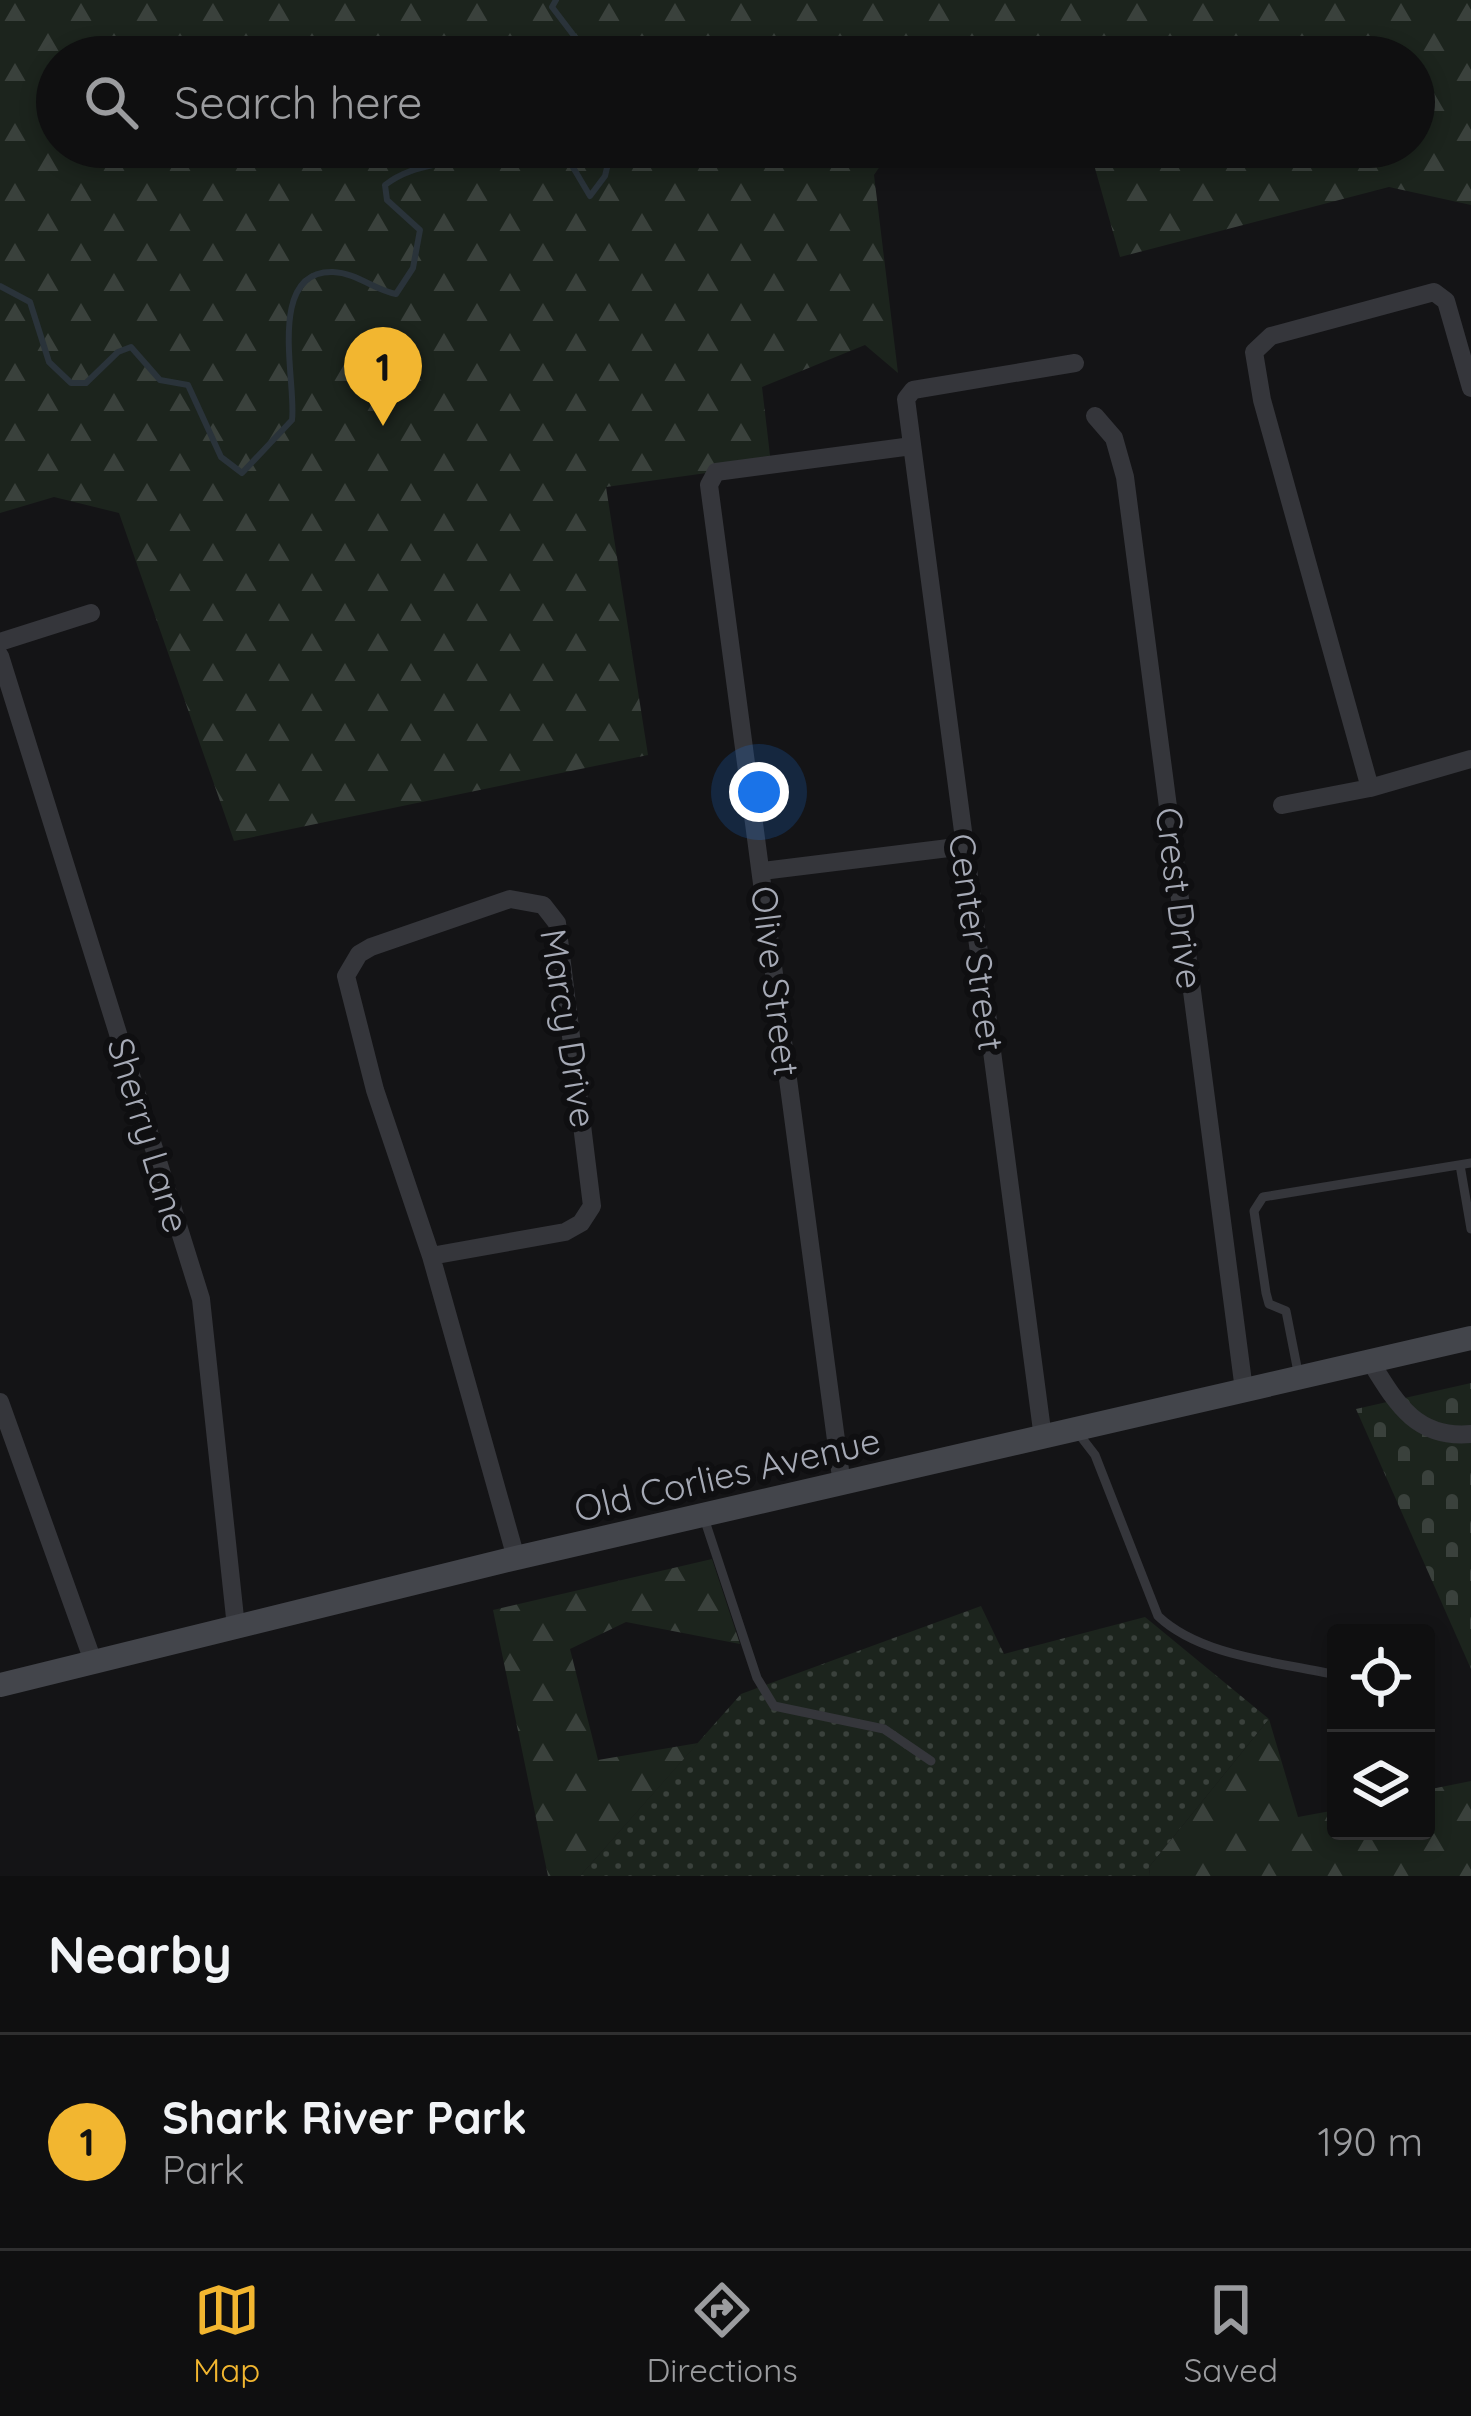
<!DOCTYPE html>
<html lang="en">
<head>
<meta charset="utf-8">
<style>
  body { margin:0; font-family:Quicksand,sans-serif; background:#181819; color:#f1f3f6 }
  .controls { position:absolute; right:36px; bottom:36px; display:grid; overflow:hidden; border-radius:12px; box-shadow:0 6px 18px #0003 }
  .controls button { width:108px; height:108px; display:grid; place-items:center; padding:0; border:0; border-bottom:3px solid #2f2f30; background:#0f0f10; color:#f1f3f6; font:60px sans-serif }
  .you { position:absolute; left:759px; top:792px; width:42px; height:42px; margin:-30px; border:9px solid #fff; border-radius:50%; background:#1a73e8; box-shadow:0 0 0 18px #1a73e833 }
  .badge { display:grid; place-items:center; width:78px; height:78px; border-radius:50%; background:#f2b630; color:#111; font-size:39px; font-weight:700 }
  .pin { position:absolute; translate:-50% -99px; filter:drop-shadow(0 3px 6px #0008) }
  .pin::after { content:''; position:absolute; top:63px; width:42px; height:36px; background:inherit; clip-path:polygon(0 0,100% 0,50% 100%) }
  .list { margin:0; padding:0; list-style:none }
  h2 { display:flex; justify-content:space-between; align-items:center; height:156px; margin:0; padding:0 48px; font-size:51px }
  h2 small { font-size:39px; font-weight:400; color:#9b9c9f }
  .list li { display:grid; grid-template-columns:78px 1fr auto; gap:36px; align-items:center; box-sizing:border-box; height:216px; padding:0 48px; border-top:3px solid #2f2f30 }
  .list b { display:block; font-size:45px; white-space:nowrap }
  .list p { margin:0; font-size:39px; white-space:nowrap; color:#9b9c9f }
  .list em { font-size:39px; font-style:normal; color:#9b9c9f }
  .icon { flex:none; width:66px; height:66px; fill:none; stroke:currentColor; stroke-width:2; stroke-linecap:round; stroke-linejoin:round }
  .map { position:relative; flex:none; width:1471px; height:1876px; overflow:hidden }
  .search { position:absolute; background:#0f0f10; box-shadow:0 6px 18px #0003; left:36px; right:36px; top:36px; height:132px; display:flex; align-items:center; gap:30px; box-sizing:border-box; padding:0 42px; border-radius:66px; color:#9b9c9f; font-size:45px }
  .sheet { height:372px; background:#0f0f10 }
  nav { display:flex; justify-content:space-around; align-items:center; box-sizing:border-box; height:168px; border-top:3px solid #2f2f30; background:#0f0f10; font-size:33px; color:#9b9c9f }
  nav a { display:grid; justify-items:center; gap:6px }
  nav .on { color:#f2b630 }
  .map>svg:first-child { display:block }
  .grass { fill:url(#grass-dots) }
  .forest { fill:url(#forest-firs) }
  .cemetery { fill:url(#cemetery-stones) }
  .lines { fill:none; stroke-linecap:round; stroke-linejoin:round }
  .stream { stroke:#2a333a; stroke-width:6 }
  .lane { stroke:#35363b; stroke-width:9 }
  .street { stroke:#35363b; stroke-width:18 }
  .secondary { stroke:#43454b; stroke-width:24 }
  .labels { text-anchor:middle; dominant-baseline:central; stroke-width:12; stroke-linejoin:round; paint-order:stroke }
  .street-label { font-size:36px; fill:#a6aab6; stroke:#0f0f11 }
</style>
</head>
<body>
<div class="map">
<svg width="1471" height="1876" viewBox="0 0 1471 1876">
  <defs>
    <pattern id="grass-dots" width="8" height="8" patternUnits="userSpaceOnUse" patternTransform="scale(3)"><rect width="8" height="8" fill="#1c241d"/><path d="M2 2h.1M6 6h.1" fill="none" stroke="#3a413c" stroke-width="1.8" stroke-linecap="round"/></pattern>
    <pattern id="forest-firs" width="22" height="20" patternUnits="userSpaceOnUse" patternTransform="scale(3)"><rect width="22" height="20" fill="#1c241d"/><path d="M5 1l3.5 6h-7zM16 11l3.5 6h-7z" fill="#3a413c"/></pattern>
    <pattern id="cemetery-stones" width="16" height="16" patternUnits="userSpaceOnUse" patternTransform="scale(3)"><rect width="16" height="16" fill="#1c241d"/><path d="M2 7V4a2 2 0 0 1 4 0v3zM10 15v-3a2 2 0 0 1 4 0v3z" fill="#3a413c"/></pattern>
  </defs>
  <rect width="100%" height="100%" fill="#141416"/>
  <!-- grass -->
  <path class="grass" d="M981,1606L1004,1654L1145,1617L1269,1719L1149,1867L1150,1876H580L741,1694Z"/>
  <!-- forest -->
  <path class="forest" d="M0,0H1471V205L1389,187L1120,257L1089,147H1414V57H57V147H893L874,175L898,373L865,345L762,387L771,464L606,487L648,755L234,841L119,513L54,497L0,513Z
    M712,1559L740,1644L626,1622L570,1649L598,1760L698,1743L580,1876H548L493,1610Z
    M1269,1719L1298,1817L1336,1810V1831H1426V1790L1471,1781V1876H1150L1149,1867Z"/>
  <!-- cemetery -->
  <path class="cemetery" d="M1471,1383V1669L1356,1409Z"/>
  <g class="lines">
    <!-- stream -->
    <path class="stream" d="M556,0L552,7L581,45L601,57
      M561,147L590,196L605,176L612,147
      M0,286L30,302L49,362L71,383H86L118,352L131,347L160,380L188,385L221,457L242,473L292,420C297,384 265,270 333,272C357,273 374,290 396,294L413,268L420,230L387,200L385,185C417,160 453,168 480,147"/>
    <!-- lane -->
    <path class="lane" d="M1460,1165L1471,1229
      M1298,1372L1286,1311L1269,1304L1266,1293L1254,1211L1263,1197L1471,1163
      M1078,1433L1095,1455L1158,1616C1201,1657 1280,1662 1336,1675
      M704,1518L757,1678L774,1706L884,1729L931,1761"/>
    <!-- street -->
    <path class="street" d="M1095,416L1114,438L1125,477L1244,1390
      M0,642L91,613
      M0,656L201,1299L236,1627
      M1370,788L1262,400L1254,352L1271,336L1434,292L1446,301L1471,388
      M1282,805L1370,788L1471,759
      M762,871L965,846
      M510,899L543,905L557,923L592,1206L581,1223L565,1232L431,1256L375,1090L346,976L359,954L371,947Z
      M431,1256L516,1558
      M1370,1361C1396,1403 1416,1439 1471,1434
      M0,1402L94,1664
      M1043,1438L906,399L913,390L1075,363
      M842,1485L709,485L716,472L912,446"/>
    <!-- secondary -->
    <path class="secondary" d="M0,1685L516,1558L1471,1338"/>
  </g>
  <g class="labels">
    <!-- street labels -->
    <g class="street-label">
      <text transform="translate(1180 898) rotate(83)">Crest Drive</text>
      <text transform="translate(977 942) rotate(82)">Center Street</text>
      <text transform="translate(776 981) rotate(83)">Olive Street</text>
      <text transform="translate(569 1028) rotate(81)">Marcy Drive</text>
      <text transform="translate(149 1135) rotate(73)">Sherry Lane</text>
      <text transform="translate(727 1474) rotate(-13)">Old Corlies Avenue</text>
    </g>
  </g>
</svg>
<div class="controls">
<button><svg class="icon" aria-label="locate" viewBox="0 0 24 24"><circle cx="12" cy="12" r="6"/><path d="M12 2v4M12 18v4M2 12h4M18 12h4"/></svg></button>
<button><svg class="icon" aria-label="layers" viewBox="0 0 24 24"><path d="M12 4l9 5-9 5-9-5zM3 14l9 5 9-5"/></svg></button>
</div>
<div class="you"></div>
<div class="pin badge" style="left:383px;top:426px">1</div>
<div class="search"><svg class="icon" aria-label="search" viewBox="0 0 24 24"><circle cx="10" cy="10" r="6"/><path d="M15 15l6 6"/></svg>Search here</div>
</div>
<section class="sheet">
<h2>Nearby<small></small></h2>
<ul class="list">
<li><span class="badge">1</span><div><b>Shark River Park</b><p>Park</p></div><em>190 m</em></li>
</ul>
</section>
<nav>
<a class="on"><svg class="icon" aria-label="map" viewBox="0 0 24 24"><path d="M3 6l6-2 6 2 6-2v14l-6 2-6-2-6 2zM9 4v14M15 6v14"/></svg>Map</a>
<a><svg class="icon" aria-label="directions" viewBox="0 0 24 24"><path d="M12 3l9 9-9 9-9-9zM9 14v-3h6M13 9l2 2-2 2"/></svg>Directions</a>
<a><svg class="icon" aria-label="saved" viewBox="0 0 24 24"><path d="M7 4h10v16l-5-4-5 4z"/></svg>Saved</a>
</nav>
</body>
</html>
